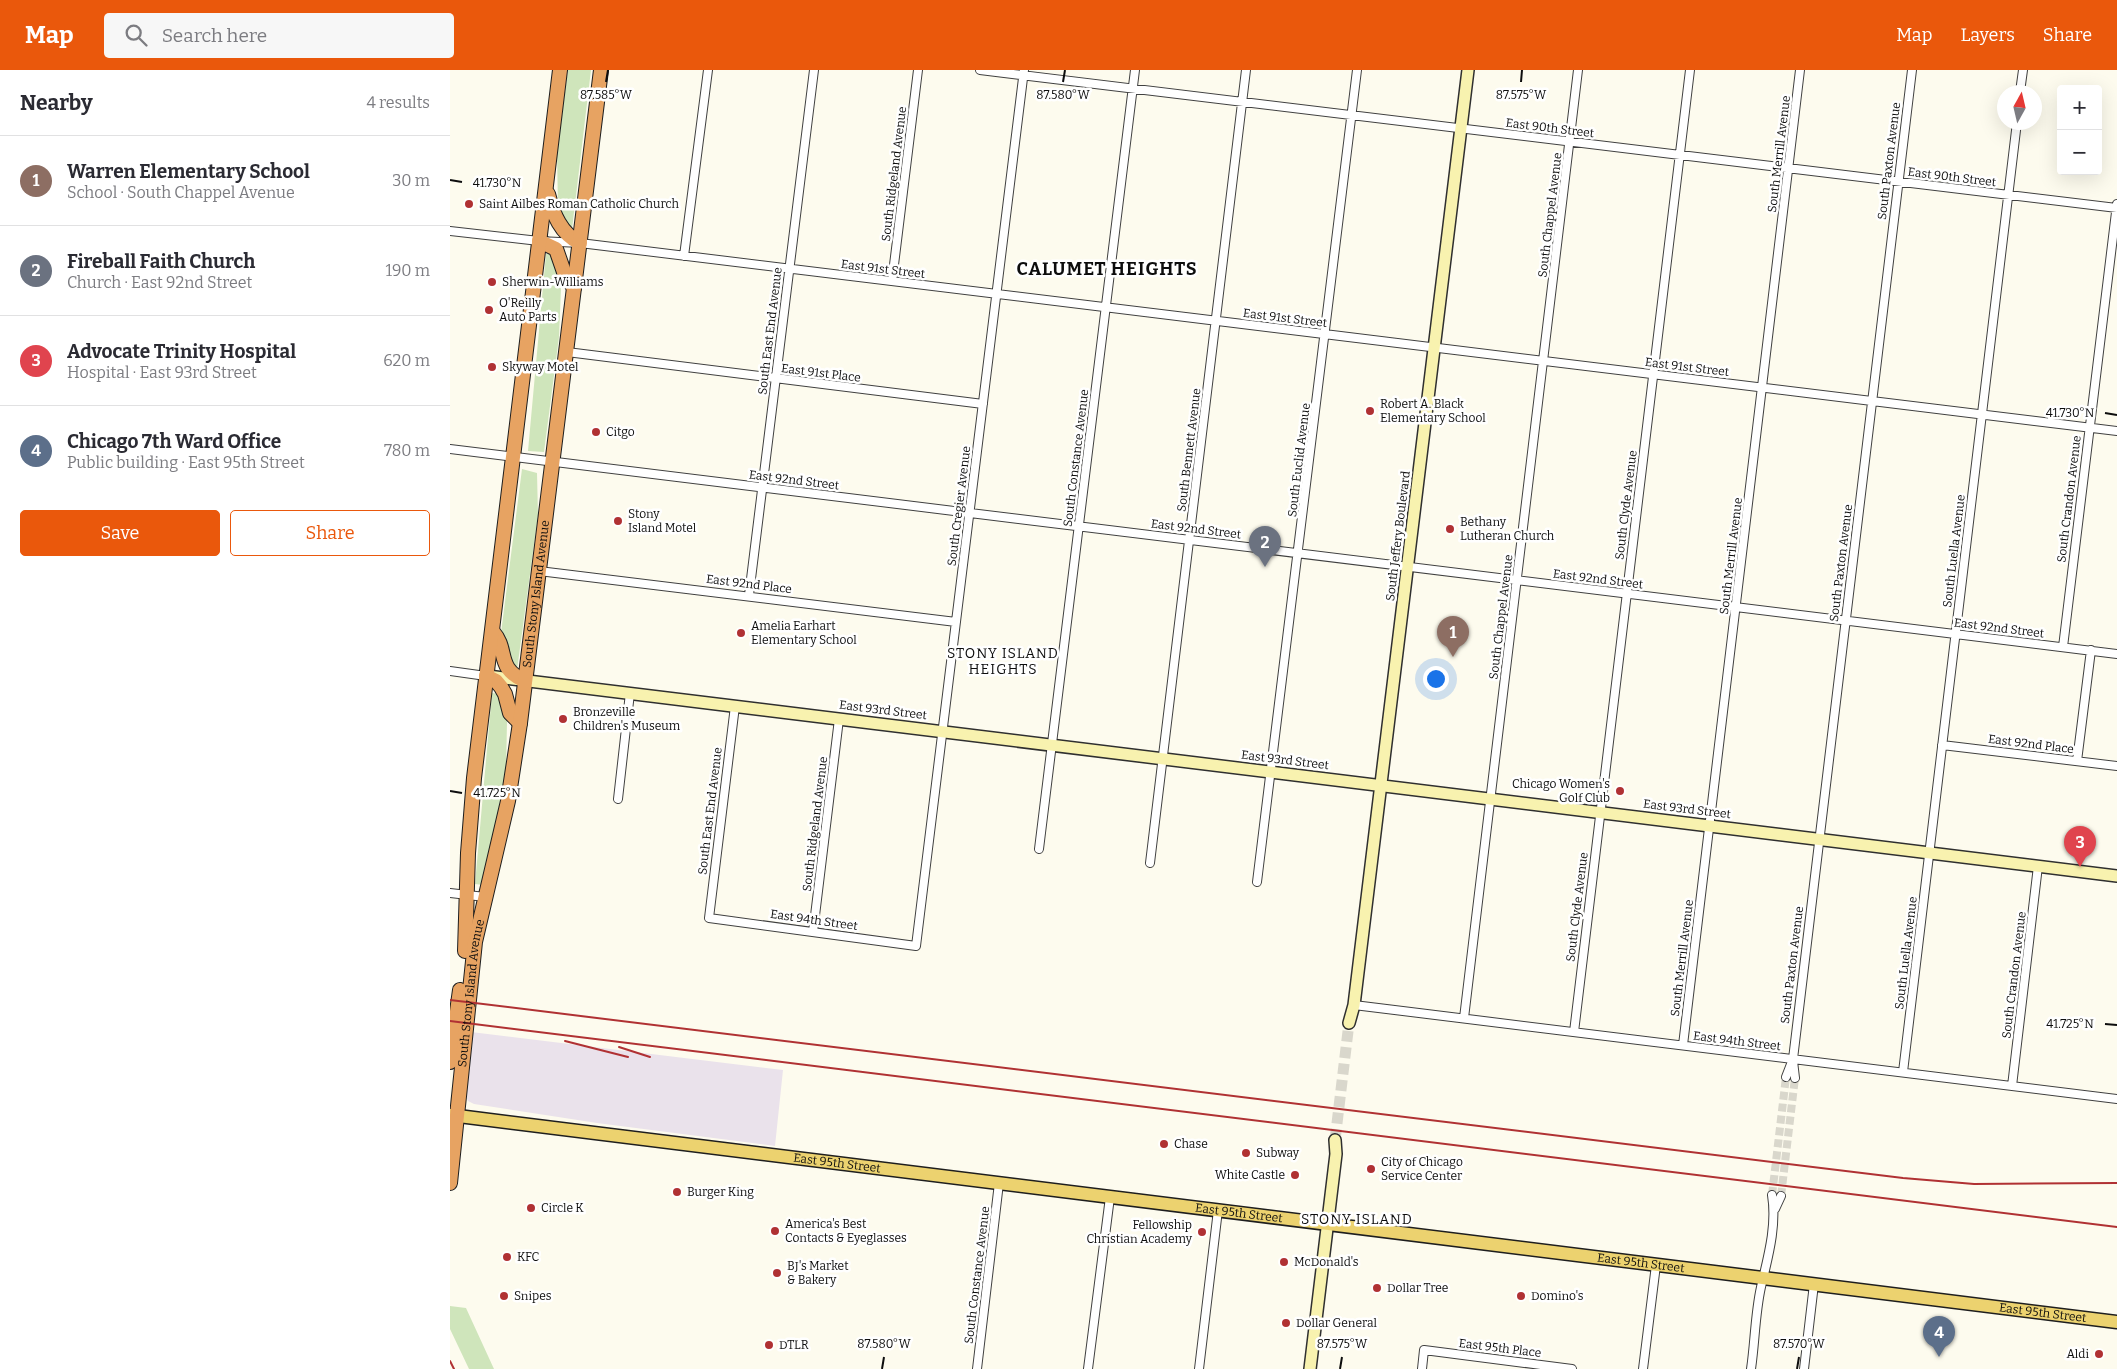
<!DOCTYPE html>
<html lang="en">
<head>
<meta charset="utf-8">
<style>
  body { margin:0; font-family:Bitter,serif; background:#f7f7f7; color:#2b2b33 }
  .controls { position:absolute; right:15px; top:15px; display:grid; overflow:hidden; border-radius:5px; box-shadow:0 5px 20px #0002 }
  .controls button { width:45px; height:45px; display:grid; place-items:center; padding:0; border:0; border-bottom:1px solid #e1e1e2; background:#fff; color:#2b2b33; font:25px sans-serif }
  .compass { position:absolute; left:1547px; top:15px; width:45px; height:45px; border-radius:50%; background:#fff; box-shadow:0 5px 20px #0002; rotate:8deg }
  .you { position:absolute; left:985px; top:608px; width:18px; height:18px; margin:-12px; border:4px solid #fff; border-radius:50%; background:#1a73e8; box-shadow:0 0 0 8px #1a73e833 }
  .badge { display:grid; place-items:center; width:32px; height:32px; border-radius:50%; background:#ea580c; color:#fff; font-size:16px; font-weight:700 }
  .pin { position:absolute; translate:-50% -41px; filter:drop-shadow(0 1px 2px #0008) }
  .pin::after { content:''; position:absolute; top:26px; width:18px; height:15px; background:inherit; clip-path:polygon(0 0,100% 0,50% 100%) }
  .list { margin:0; padding:0; list-style:none }
  h2 { display:flex; justify-content:space-between; align-items:center; height:65px; margin:0; padding:0 20px; font-size:21px }
  h2 small { font-size:16px; font-weight:400; color:#7c7c81 }
  .list li { display:grid; grid-template-columns:32px 1fr auto; gap:15px; align-items:center; box-sizing:border-box; height:90px; padding:0 20px; border-top:1px solid #e1e1e2 }
  .list b { display:block; font-size:19px; white-space:nowrap }
  .list p { margin:0; font-size:16px; white-space:nowrap; color:#7c7c81 }
  .list em { font-size:16px; font-style:normal; color:#7c7c81 }
  .actions { display:flex; gap:10px; padding:15px 20px }
  .actions a { flex:1; padding:11px 0; border:1px solid #ea580c; border-radius:5px; text-align:center; font-size:18px; color:#ea580c }
  .actions .main { background:#ea580c; color:#fff }
  .icon { flex:none; width:28px; height:28px; fill:none; stroke:currentColor; stroke-width:2; stroke-linecap:round; stroke-linejoin:round }
  .map { position:relative; flex:none; width:1667px; height:1299px; overflow:hidden }
  header { display:flex; align-items:center; gap:30px; box-sizing:border-box; height:70px; padding:0 25px; background:#ea580c; color:#fff }
  header strong { font-size:24px }
  nav { display:flex; gap:28px; margin-inline-start:auto; font-size:18px }
  .search { width:350px; height:45px; background:#f7f7f7; display:flex; align-items:center; gap:12px; box-sizing:border-box; padding:0 18px; border-radius:5px; color:#7c7c81; font-size:19px }
  main { display:flex }
  aside { flex:1; background:#fff }
  .map>svg:first-child { display:block }
  .industrial { fill:#eae2eb }
  .green { fill:#cfe5bb }
  .lines { fill:none; stroke-linecap:round; stroke-linejoin:round }
  .street-tunnel { stroke:#d9d7cc; stroke-width:8; stroke-dasharray:8 4; stroke-linecap:butt }
  .secondary-tunnel { stroke:#d9d7cc; stroke-width:11; stroke-dasharray:11 5.5; stroke-linecap:butt }
  .street-casing { stroke:#404040; stroke-width:10 }
  .secondary-casing { stroke:#2f2f2f; stroke-width:14 }
  .primary-casing { stroke:#1e1e1e; stroke-width:15 }
  .highway-casing { stroke:#1e1e1e; stroke-width:16 }
  .street { stroke:#fff; stroke-width:8 }
  .secondary { stroke:#f8f2af; stroke-width:11 }
  .primary { stroke:#ecd26f; stroke-width:12 }
  .highway { stroke:#e7a362; stroke-width:14 }
  .rail { stroke:#b03133; stroke-width:2 }
  .ticks { fill:none; stroke:#0d0d0d; stroke-width:2 }
  .poi-dot { fill:#b03133; stroke:#fff; stroke-width:2 }
  .labels { text-anchor:middle; dominant-baseline:central; stroke-width:5; stroke-linejoin:round; paint-order:stroke }
  .street-label { font-size:12px; fill:#0d0d0d; stroke:#fff }
  .poi-label { font-size:12px; fill:#0d0d0d; stroke:#fff; text-anchor:start }
  .neighbourhood-label { font-size:14px; letter-spacing:1px; fill:#0d0d0d; stroke:#fff }
  .district-label { font-size:18px; font-weight:bold; letter-spacing:1px; fill:#0d0d0d; stroke:#fff }
  .ticks-label { font-size:12px; text-anchor:middle; fill:#0d0d0d; stroke:#fff; stroke-width:5; stroke-linejoin:round; paint-order:stroke }
</style>
</head>
<body>
<header>
<strong>Map</strong>
<div class="search"><svg class="icon" aria-label="search" viewBox="0 0 24 24"><circle cx="10" cy="10" r="6"/><path d="M15 15l6 6"/></svg>Search here</div>
<nav><a>Map</a><a>Layers</a><a>Share</a></nav>
</header>
<main>
<aside>
<h2>Nearby<small>4 results</small></h2>
<ul class="list">
<li><span class="badge" style="background:#8d6e63">1</span><div><b>Warren Elementary School</b><p>School · South Chappel Avenue</p></div><em>30 m</em></li>
<li><span class="badge" style="background:#6b7280">2</span><div><b>Fireball Faith Church</b><p>Church · East 92nd Street</p></div><em>190 m</em></li>
<li><span class="badge" style="background:#e0444e">3</span><div><b>Advocate Trinity Hospital</b><p>Hospital · East 93rd Street</p></div><em>620 m</em></li>
<li><span class="badge" style="background:#5c6f8a">4</span><div><b>Chicago 7th Ward Office</b><p>Public building · East 95th Street</p></div><em>780 m</em></li>
</ul>
<div class="actions"><a class="main">Save</a><a>Share</a></div>
</aside>
<div class="map">
<svg width="1667" height="1299" viewBox="0 0 1667 1299">
  <rect width="100%" height="100%" fill="#fdfbee"/>
  <!-- industrial -->
  <path class="industrial" d="M21,962L333,1000L325,1076L147,1053L24,1034L18,1031L16,1026Z"/>
  <!-- green -->
  <path class="green" d="M118,0H141L122,159H115L108,138L107,84Z
    M96,184H102L111,218L109,267L94,382L78,381Z
    M72,399L87,403L88,445L67,600L62,598L51,563Z
    M42,623L49,624L57,651L56,702L33,815L25,814Z
    M0,1236L16,1238L44,1299H19L0,1259Z"/>
  <g class="lines">
    <!-- street-tunnel -->
    <path class="street-tunnel" d="M1322,1125L1336,1007
      M1331,1126L1345,1008"/>
    <!-- secondary-tunnel -->
    <path class="secondary-tunnel" d="M885,1070L899,953"/>
    <!-- street casing -->
    <g class="street-casing">
      <path id="street" d="M530,0L1667,138
        M1570,22L1573,0
        M0,161L89,171L130,173L1667,361
        M234,186L258,0
        M442,211L468,0
        M117,282L533,334
        M0,379L1667,584
        M89,501L506,552
        M299,525L364,0
        M1613,577L1667,134
        M0,601L36,606
        M285,636L259,848L466,876L574,0
        M1492,675L1667,696
        M1627,691L1641,580
        M168,729L180,623
        M589,779L685,0
        M700,793L796,0
        M807,812L907,0
        M0,823L35,827
        M363,862L389,649
        M904,935L1667,1029
        M1014,948L1128,0
        M1124,962L1240,0
        M1233,975L1350,0
        M1343,991L1345,1008
        M1453,1002L1567,52
        M1336,1007L1343,989L1462,0
        M1562,1016L1588,796
        M1325,1139L1331,1126
        M527,1299L549,1113
        M638,1299L660,1127
        M749,1299L768,1140
        M972,1299L974,1280L1122,1299
        M1193,1299L1206,1195
        M1301,1299C1305,1272 1305,1244 1311,1217C1318,1187 1327,1156 1322,1125
        M1354,1299L1364,1214"/>
    </g>
    <!-- secondary casing -->
    <g class="secondary-casing">
      <path id="secondary" d="M38,606L1667,806
        M899,953L904,935L1018,0
        M860,1299L886,1084L885,1070"/>
    </g>
    <!-- primary casing -->
    <g class="primary-casing">
      <g id="primary">
        <path id="s1" d="M0,1045L1667,1252"/>
      </g>
    </g>
    <!-- highway casing -->
    <g class="highway-casing">
      <g id="highway">
        <path d="M98,124C103,144 111,164 130,173"/>
        <path d="M89,171L106,179L114,202L124,218"/>
        <path d="M43,562C59,580 45,598 75,611"/>
        <path d="M36,606L46,611L51,617L55,624L60,643L70,653"/>
        <path d="M15,881L18,783L24,708L110,0"/>
        <path d="M0,992L10,920"/>
        <path id="s2" d="M0,1113L25,872L58,731L70,653L151,0"/>
      </g>
    </g>
    <!-- street -->
    <use href="#street" class="street"/>
    <!-- secondary -->
    <use href="#secondary" class="secondary"/>
    <!-- primary -->
    <use href="#primary" class="primary"/>
    <!-- highway -->
    <use href="#highway" class="highway"/>
    <!-- rail -->
    <path class="rail" d="M0,930L1453,1108L1524,1114L1667,1113
      M0,951L1667,1157
      M115,971L178,987
      M169,977L200,987
      M0,1291L4,1299"/>
  </g>
  <!-- ticks -->
  <path class="ticks" d="M156,12L158,0M613,12L615,0M1071,12L1072,0M0,110L12,112M1655,343L1667,345M0,721L12,723M1655,954L1667,955M432,1299L434,1287M890,1299L892,1287M1347,1299L1349,1287"/>
  <!-- markers -->
  <g class="poi-dot">
    <circle cx="19" cy="134" r="5"/>
    <circle cx="42" cy="212" r="5"/>
    <circle cx="39" cy="240" r="5"/>
    <circle cx="42" cy="297" r="5"/>
    <circle cx="920" cy="341" r="5"/>
    <circle cx="146" cy="362" r="5"/>
    <circle cx="168" cy="451" r="5"/>
    <circle cx="1000" cy="459" r="5"/>
    <circle cx="291" cy="563" r="5"/>
    <circle cx="113" cy="649" r="5"/>
    <circle cx="1170" cy="721" r="5"/>
    <circle cx="714" cy="1074" r="5"/>
    <circle cx="796" cy="1083" r="5"/>
    <circle cx="921" cy="1099" r="5"/>
    <circle cx="845" cy="1105" r="5"/>
    <circle cx="227" cy="1122" r="5"/>
    <circle cx="81" cy="1138" r="5"/>
    <circle cx="325" cy="1161" r="5"/>
    <circle cx="752" cy="1162" r="5"/>
    <circle cx="57" cy="1187" r="5"/>
    <circle cx="834" cy="1192" r="5"/>
    <circle cx="327" cy="1203" r="5"/>
    <circle cx="927" cy="1218" r="5"/>
    <circle cx="54" cy="1226" r="5"/>
    <circle cx="1071" cy="1226" r="5"/>
    <circle cx="836" cy="1253" r="5"/>
    <circle cx="319" cy="1275" r="5"/>
    <circle cx="1649" cy="1284" r="5"/>
  </g>
  <g class="labels">
    <!-- street labels -->
    <g class="street-label">
      <text transform="translate(1100 58) rotate(7)">East 90th Street</text>
      <text transform="translate(1329 84) rotate(-83)">South Merrill Avenue</text>
      <text transform="translate(1439 91) rotate(-83)">South Paxton Avenue</text>
      <text transform="translate(444 104) rotate(-83)">South Ridgeland Avenue</text>
      <text transform="translate(1502 107) rotate(7)">East 90th Street</text>
      <text transform="translate(1100 145) rotate(-83)">South Chappel Avenue</text>
      <text transform="translate(433 199) rotate(7)">East 91st Street</text>
      <text transform="translate(835 248) rotate(7)">East 91st Street</text>
      <text transform="translate(320 261) rotate(-83)">South East End Avenue</text>
      <text transform="translate(1237 297) rotate(7)">East 91st Street</text>
      <text transform="translate(371 303) rotate(7)">East 91st Place</text>
      <text transform="translate(739 380) rotate(-83)">South Bennett Avenue</text>
      <text transform="translate(626 388) rotate(-83)">South Constance Avenue</text>
      <text transform="translate(849 390) rotate(-83)">South Euclid Avenue</text>
      <text transform="translate(344 410) rotate(7)">East 92nd Street</text>
      <text transform="translate(1619 429) rotate(-83)">South Crandon Avenue</text>
      <text transform="translate(1176 435) rotate(-83)">South Clyde Avenue</text>
      <text transform="translate(509 436) rotate(-83)">South Cregier Avenue</text>
      <text transform="translate(746 459) rotate(7)">East 92nd Street</text>
      <text transform="translate(948 466) rotate(-83)">South Jeffery Boulevard</text>
      <text transform="translate(1504 481) rotate(-83)">South Luella Avenue</text>
      <text transform="translate(1281 486) rotate(-83)">South Merrill Avenue</text>
      <text transform="translate(1391 493) rotate(-83)">South Paxton Avenue</text>
      <text transform="translate(1148 509) rotate(7)">East 92nd Street</text>
      <text transform="translate(299 514) rotate(7)">East 92nd Place</text>
      <text stroke="none"><textPath href="#s2" startOffset="596">South Stony Island Avenue</textPath></text>
      <text transform="translate(1051 547) rotate(-83)">South Chappel Avenue</text>
      <text transform="translate(1549 558) rotate(7)">East 92nd Street</text>
      <text transform="translate(433 640) rotate(7)">East 93rd Street</text>
      <text transform="translate(1581 674) rotate(7)">East 92nd Place</text>
      <text transform="translate(835 690) rotate(7)">East 93rd Street</text>
      <text transform="translate(1237 739) rotate(7)">East 93rd Street</text>
      <text transform="translate(260 741) rotate(-83)">South East End Avenue</text>
      <text transform="translate(365 754) rotate(-83)">South Ridgeland Avenue</text>
      <text transform="translate(1127 837) rotate(-83)">South Clyde Avenue</text>
      <text transform="translate(364 850) rotate(8)">East 94th Street</text>
      <text transform="translate(1456 883) rotate(-83)">South Luella Avenue</text>
      <text transform="translate(1232 888) rotate(-83)">South Merrill Avenue</text>
      <text transform="translate(1342 895) rotate(-83)">South Paxton Avenue</text>
      <text transform="translate(1564 905) rotate(-83)">South Crandon Avenue</text>
      <text stroke="none"><textPath href="#s2" startOffset="191">South Stony Island Avenue</textPath></text>
      <text transform="translate(1287 971) rotate(7)">East 94th Street</text>
      <text stroke="none"><textPath href="#s1" startOffset="390">East 95th Street</textPath></text>
      <text stroke="none"><textPath href="#s1" startOffset="795">East 95th Street</textPath></text>
      <text stroke="none"><textPath href="#s1" startOffset="1200">East 95th Street</textPath></text>
      <text transform="translate(527 1205) rotate(-83)">South Constance Avenue</text>
      <text stroke="none"><textPath href="#s1" startOffset="1605">East 95th Street</textPath></text>
      <text transform="translate(1050 1278) rotate(7)">East 95th Place</text>
    </g>
    <!-- poi labels -->
    <g class="poi-label">
      <text x="29" y="134">Saint Ailbes Roman Catholic Church</text>
      <text x="52" y="212">Sherwin-Williams</text>
      <text x="49" y="233">O'Reilly<tspan x="49" dy="14">Auto Parts</tspan></text>
      <text x="52" y="297">Skyway Motel</text>
      <text x="930" y="334">Robert A. Black<tspan x="930" dy="14">Elementary School</tspan></text>
      <text x="156" y="362">Citgo</text>
      <text x="178" y="444">Stony<tspan x="178" dy="14">Island Motel</tspan></text>
      <text x="1010" y="452">Bethany<tspan x="1010" dy="14">Lutheran Church</tspan></text>
      <text x="301" y="556">Amelia Earhart<tspan x="301" dy="14">Elementary School</tspan></text>
      <text x="123" y="642">Bronzeville<tspan x="123" dy="14">Children's Museum</tspan></text>
      <text x="1160" y="714" text-anchor="end">Chicago Women's<tspan x="1160" dy="14">Golf Club</tspan></text>
      <text x="724" y="1074">Chase</text>
      <text x="806" y="1083">Subway</text>
      <text x="931" y="1092">City of Chicago<tspan x="931" dy="14">Service Center</tspan></text>
      <text x="835" y="1105" text-anchor="end">White Castle</text>
      <text x="237" y="1122">Burger King</text>
      <text x="91" y="1138">Circle K</text>
      <text x="335" y="1154">America's Best<tspan x="335" dy="14">Contacts &amp; Eyeglasses</tspan></text>
      <text x="742" y="1155" text-anchor="end">Fellowship<tspan x="742" dy="14">Christian Academy</tspan></text>
      <text x="67" y="1187">KFC</text>
      <text x="844" y="1192">McDonald's</text>
      <text x="337" y="1196">BJ's Market<tspan x="337" dy="14">&amp; Bakery</tspan></text>
      <text x="937" y="1218">Dollar Tree</text>
      <text x="64" y="1226">Snipes</text>
      <text x="1081" y="1226">Domino's</text>
      <text x="846" y="1253">Dollar General</text>
      <text x="329" y="1275">DTLR</text>
      <text x="1639" y="1284" text-anchor="end">Aldi</text>
    </g>
    <!-- neighbourhood labels -->
    <g class="neighbourhood-label">
      <text x="553" y="583">STONY ISLAND<tspan x="553" dy="16">HEIGHTS</tspan></text>
      <text x="907" y="1149">STONY ISLAND</text>
    </g>
    <!-- district labels -->
    <g class="district-label">
      <text x="657" y="199">CALUMET HEIGHTS</text>
    </g>
  </g>
  <g class="ticks-label">
    <text x="156" y="29">87.585°W</text>
    <text x="613" y="29">87.580°W</text>
    <text x="1071" y="29">87.575°W</text>
    <text x="47" y="117">41.730°N</text>
    <text x="1620" y="347">41.730°N</text>
    <text x="47" y="727">41.725°N</text>
    <text x="1620" y="958">41.725°N</text>
    <text x="434" y="1278">87.580°W</text>
    <text x="892" y="1278">87.575°W</text>
    <text x="1349" y="1278">87.570°W</text>
  </g>
</svg>
<div class="controls">
<button>+</button>
<button>−</button>
</div>
<svg class="compass" viewBox="-18 -18 36 36"><path d="M0-13l5 13h-10z" fill="#e53935"/><path d="M0 13l5-13h-10z" fill="#7c7c81"/></svg>
<div class="you"></div>
<div class="pin badge" style="left:1003px;top:587px;background:#8d6e63">1</div>
<div class="pin badge" style="left:815px;top:497px;background:#6b7280">2</div>
<div class="pin badge" style="left:1630px;top:797px;background:#e0444e">3</div>
<div class="pin badge" style="left:1489px;top:1287px;background:#5c6f8a">4</div>
</div>
</main>
</body>
</html>
